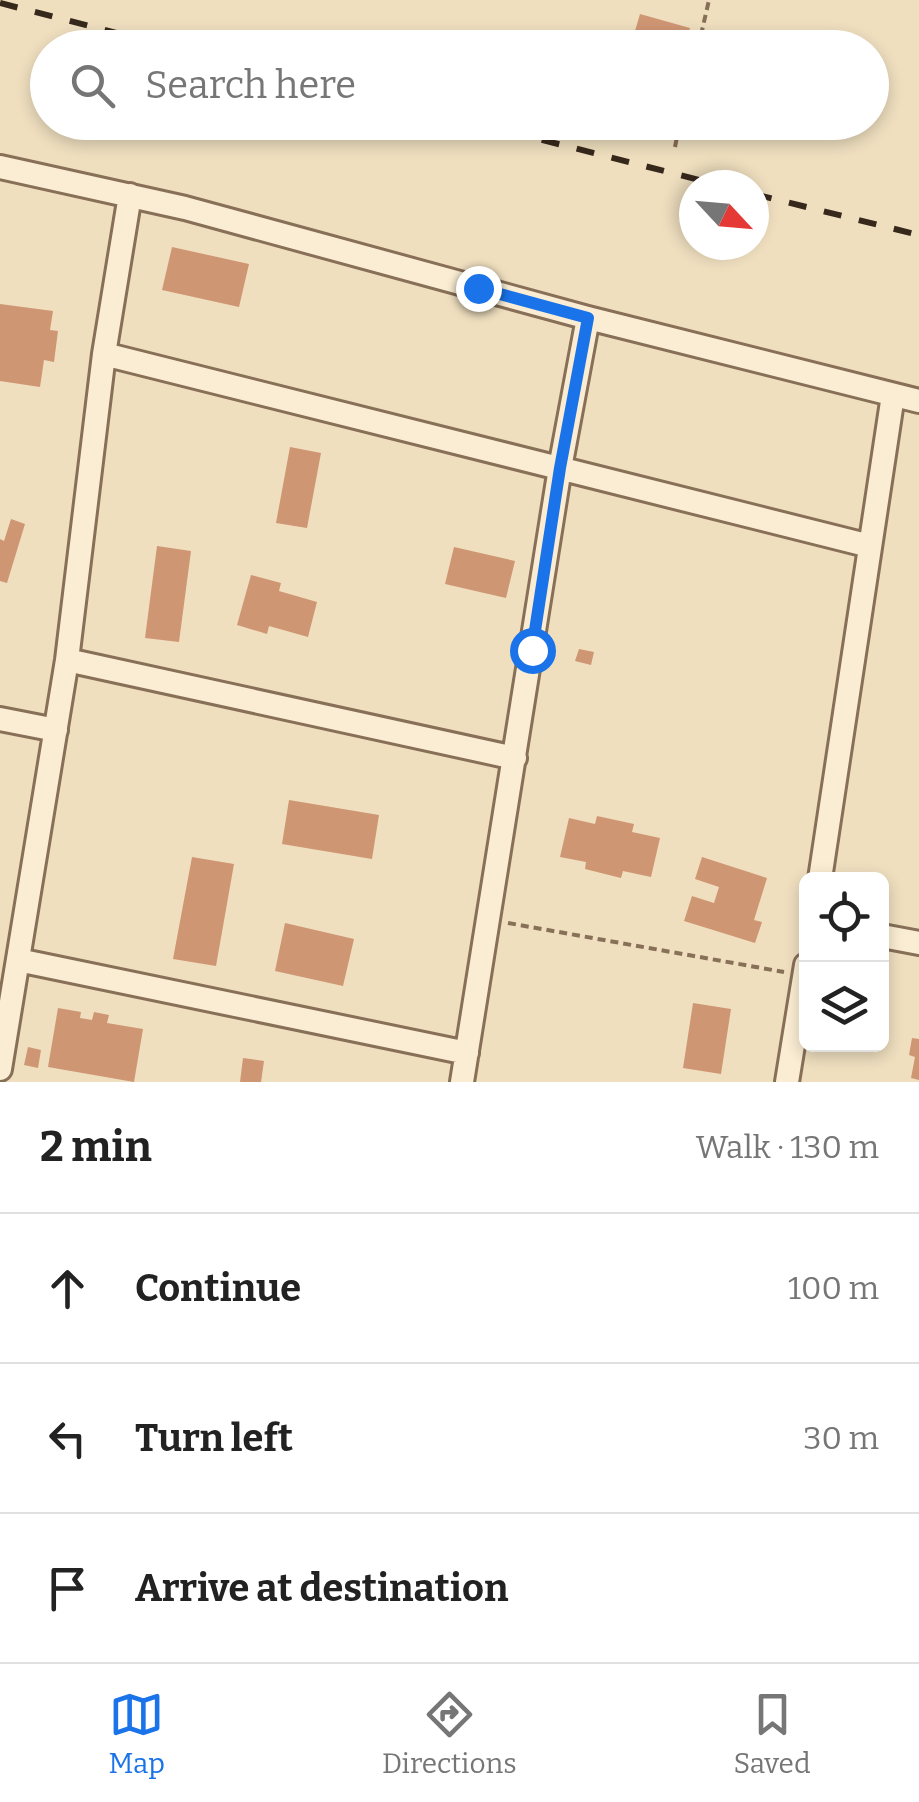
<!DOCTYPE html>
<html lang="en">
<head>
<meta charset="utf-8">
<style>
  body { margin:0; font-family:Bitter,serif; background:#f2f2f2; color:#222 }
  .controls { position:absolute; right:30px; bottom:30px; display:grid; overflow:hidden; border-radius:15px; box-shadow:0 5px 15px #0003 }
  .controls button { width:90px; height:90px; display:grid; place-items:center; padding:0; border:0; border-bottom:2px solid #e0e0e0; background:#fff; color:#222; font:50px sans-serif }
  .compass { position:absolute; left:679px; top:170px; width:90px; height:90px; border-radius:50%; background:#fff; box-shadow:0 5px 15px #0003; rotate:116deg }
  .stop { position:absolute; width:30px; height:30px; margin:-22px; border:8px solid #1a73e8; border-radius:50%; background:#fff }
  .stop.end { background:#1a73e8; border-color:#fff; box-shadow:0 2px 10px #0008 }
  .list { margin:0; padding:0; list-style:none }
  h2 { display:flex; justify-content:space-between; align-items:center; height:130px; margin:0; padding:0 40px; font-size:42px }
  h2 small { font-size:32px; font-weight:400; color:#767676 }
  .list li { display:grid; grid-template-columns:65px 1fr auto; gap:30px; align-items:center; box-sizing:border-box; height:150px; padding:0 40px; border-top:2px solid #e0e0e0 }
  .list b { display:block; font-size:38px; white-space:nowrap }
  .list em { font-size:32px; font-style:normal; color:#767676 }
  .icon { flex:none; width:55px; height:55px; fill:none; stroke:currentColor; stroke-width:2; stroke-linecap:round; stroke-linejoin:round }
  .map { position:relative; flex:none; width:919px; height:1082px; overflow:hidden }
  .search { position:absolute; background:#fff; box-shadow:0 5px 15px #0003; left:30px; right:30px; top:30px; height:110px; display:flex; align-items:center; gap:25px; box-sizing:border-box; padding:0 35px; border-radius:55px; color:#767676; font-size:38px }
  .sheet { height:580px; background:#fff }
  nav { display:flex; justify-content:space-around; align-items:center; box-sizing:border-box; height:140px; border-top:2px solid #e0e0e0; background:#fff; font-size:28px; color:#767676 }
  nav a { display:grid; justify-items:center; gap:5px }
  nav .on { color:#1a73e8 }
  .map>svg:first-child { display:block }
  .building { fill:#cf9674 }
  .lines { fill:none; stroke-linecap:round; stroke-linejoin:round }
  .street-casing { stroke:#886f57; stroke-width:28 }
  .path { stroke:#886f57; stroke-width:4; stroke-dasharray:8 5; stroke-linecap:butt }
  .street { stroke:#faedd3; stroke-width:22 }
  .rail { stroke:#37281c; stroke-width:6; stroke-dasharray:18 18; stroke-linecap:butt }
  .route { stroke:#1a73e8; stroke-width:12 }
</style>
</head>
<body>
<div class="map">
<svg width="919" height="1082" viewBox="0 0 919 1082">
  <rect width="100%" height="100%" fill="#efdfbf"/>
  <!-- building -->
  <path class="building" d="M640,14L690,28L685,48H630Z
    M172,247L249,264L239,307L162,290Z
    M0,304L53,311L50,330L58,331L54,362L44,360L40,387L0,381Z
    M290,447L321,453L307,528L276,523Z
    M11,519L25,524L7,583L0,581V539L4,541Z
    M157,546L191,551L179,642L145,638Z
    M454,547L515,561L506,598L445,584Z
    M251,575L281,583L279,591L317,602L308,637L269,626L267,634L237,625Z
    M579,649L594,652L591,665L575,661Z
    M289,800L379,815L372,859L282,844Z
    M597,816L634,824L632,832L660,838L651,877L623,871L621,878L585,869L586,862L560,857L569,818L595,824Z
    M192,857L234,864L216,966L173,959Z
    M702,857L767,878L754,920L762,922L755,943L684,921L692,896L714,903L719,887L695,879Z
    M285,923L354,939L343,986L275,971Z
    M693,1003L731,1009L721,1074L683,1068Z
    M58,1008L81,1012L80,1018L92,1020L94,1012L109,1015L107,1023L143,1029L134,1082L48,1067Z
    M912,1038L919,1039V1080L911,1078L915,1057L909,1055Z
    M28,1047L41,1050L38,1068L24,1065Z
    M243,1058L264,1061L261,1082H240Z"/>
  <g class="lines">
    <!-- street casing -->
    <g class="street-casing">
      <path id="street" d="M0,167L185,208L588,318L919,401
        M104,354L870,546
        M67,660L515,758
        M0,719L56,730
        M820,879L893,395
        M882,936L919,943
        M18,960L467,1053
        M0,1069L67,660L104,354L130,195
        M462,1082L560,468L588,318
        M787,1082L806,965"/>
    </g>
    <!-- path -->
    <path class="path" d="M698,48L709,0
      M675,147L680,122
      M508,923L784,972"/>
    <!-- street -->
    <use href="#street" class="street"/>
    <!-- rail -->
    <path class="rail" d="M0,3L175,48
      M472,122L719,185
      M754,194L919,235"/>
  </g>
  <g class="lines">
    <!-- route -->
    <path class="route" d="M478,288L588,318L560,468L532,650"/>
  </g>
</svg>
<div class="controls">
<button><svg class="icon" aria-label="locate" viewBox="0 0 24 24"><circle cx="12" cy="12" r="6"/><path d="M12 2v4M12 18v4M2 12h4M18 12h4"/></svg></button>
<button><svg class="icon" aria-label="layers" viewBox="0 0 24 24"><path d="M12 4l9 5-9 5-9-5zM3 14l9 5 9-5"/></svg></button>
</div>
<svg class="compass" viewBox="-18 -18 36 36"><path d="M0-13l5 13h-10z" fill="#e53935"/><path d="M0 13l5-13h-10z" fill="#767676"/></svg>
<div class="stop" style="left:532px;top:650px"></div>
<div class="stop end" style="left:478px;top:288px"></div>
<div class="search"><svg class="icon" aria-label="search" viewBox="0 0 24 24"><circle cx="10" cy="10" r="6"/><path d="M15 15l6 6"/></svg>Search here</div>
</div>
<section class="sheet">
<h2>2 min<small>Walk · 130 m</small></h2>
<ul class="list">
<li><svg class="icon" aria-label="ahead" viewBox="0 0 24 24"><path d="M12 20V5M6 11l6-6 6 6"/></svg><div><b>Continue</b></div><em>100 m</em></li>
<li><svg class="icon" aria-label="left" viewBox="0 0 24 24"><path d="M17 20v-9H6M10 6l-5 5 5 5"/></svg><div><b>Turn left</b></div><em>30 m</em></li>
<li><svg class="icon" aria-label="arrive" viewBox="0 0 24 24"><path d="M6 21V4h12l-3 4 3 4H6"/></svg><div><b>Arrive at destination</b></div></li>
</ul>
</section>
<nav>
<a class="on"><svg class="icon" aria-label="map" viewBox="0 0 24 24"><path d="M3 6l6-2 6 2 6-2v14l-6 2-6-2-6 2zM9 4v14M15 6v14"/></svg>Map</a>
<a><svg class="icon" aria-label="directions" viewBox="0 0 24 24"><path d="M12 3l9 9-9 9-9-9zM9 14v-3h6M13 9l2 2-2 2"/></svg>Directions</a>
<a><svg class="icon" aria-label="saved" viewBox="0 0 24 24"><path d="M7 4h10v16l-5-4-5 4z"/></svg>Saved</a>
</nav>
</body>
</html>
